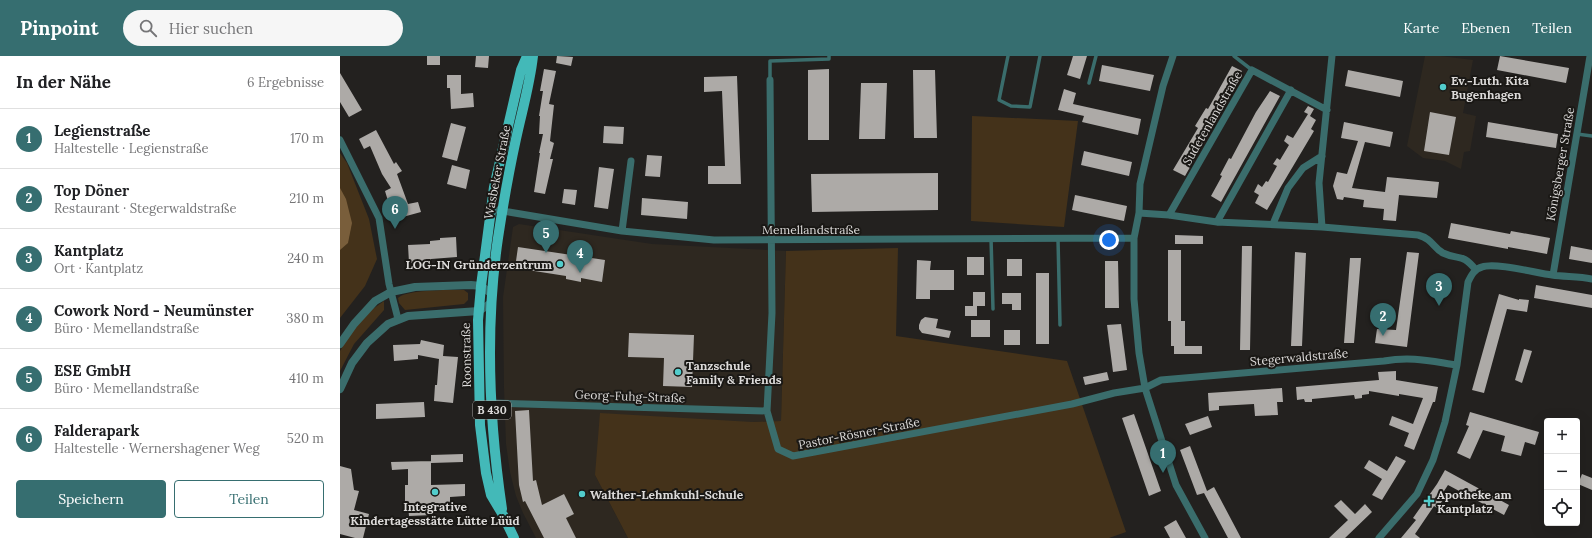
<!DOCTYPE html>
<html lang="de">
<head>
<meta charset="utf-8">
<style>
  body { margin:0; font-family:Lora,serif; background:#f6f6f6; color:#202124 }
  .controls { position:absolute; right:12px; bottom:12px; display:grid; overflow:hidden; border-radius:4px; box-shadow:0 4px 16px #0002 }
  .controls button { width:36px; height:36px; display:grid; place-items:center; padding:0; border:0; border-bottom:1px solid #e0e0e0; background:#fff; color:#202124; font:20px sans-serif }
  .you { position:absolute; left:769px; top:184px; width:14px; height:14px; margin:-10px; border:3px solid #fff; border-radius:50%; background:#1a73e8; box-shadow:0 0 0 6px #1a73e833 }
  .badge { display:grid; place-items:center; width:26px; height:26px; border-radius:50%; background:#366e70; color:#fff; font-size:13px; font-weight:700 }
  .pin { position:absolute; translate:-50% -33px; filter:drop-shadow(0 1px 2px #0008) }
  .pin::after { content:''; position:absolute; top:21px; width:14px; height:12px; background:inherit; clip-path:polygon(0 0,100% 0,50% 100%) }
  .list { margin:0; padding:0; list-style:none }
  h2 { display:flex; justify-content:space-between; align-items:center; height:52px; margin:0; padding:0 16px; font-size:17px }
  h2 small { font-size:13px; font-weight:400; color:#757577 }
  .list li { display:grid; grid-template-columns:26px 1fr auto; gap:12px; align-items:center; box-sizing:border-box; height:60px; padding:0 16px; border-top:1px solid #e0e0e0 }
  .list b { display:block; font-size:15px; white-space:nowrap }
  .list p { margin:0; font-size:13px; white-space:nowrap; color:#757577 }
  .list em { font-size:13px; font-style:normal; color:#757577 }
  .actions { display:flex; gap:8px; padding:12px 16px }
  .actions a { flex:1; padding:9px 0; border:1px solid #366e70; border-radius:4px; text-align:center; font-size:14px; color:#366e70 }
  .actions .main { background:#366e70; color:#fff }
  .icon { flex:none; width:22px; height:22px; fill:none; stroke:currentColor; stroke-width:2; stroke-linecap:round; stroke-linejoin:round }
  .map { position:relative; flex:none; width:1252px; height:482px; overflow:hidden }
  header { display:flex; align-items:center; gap:24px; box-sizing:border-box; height:56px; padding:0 20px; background:#366e70; color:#fff }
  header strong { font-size:19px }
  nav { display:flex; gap:22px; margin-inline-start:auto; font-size:14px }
  .search { width:280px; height:36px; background:#f6f6f6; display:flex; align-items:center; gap:10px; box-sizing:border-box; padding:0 14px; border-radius:22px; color:#757577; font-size:15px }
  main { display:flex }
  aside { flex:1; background:#fff }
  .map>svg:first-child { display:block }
  .built { fill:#2e2820 }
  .green { fill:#44321a }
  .water { fill:#795e3b }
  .building { fill:#adaaa7 }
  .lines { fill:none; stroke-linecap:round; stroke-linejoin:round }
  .service { stroke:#3a6d6c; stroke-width:3.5 }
  .minor { stroke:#3a6d6c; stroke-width:7 }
  .tertiary { stroke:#3a6d6c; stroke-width:8 }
  .primary { stroke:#43b9b8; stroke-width:10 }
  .poi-dot { fill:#52cdcc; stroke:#1a1815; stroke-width:1.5 }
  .labels { text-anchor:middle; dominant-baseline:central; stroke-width:4; stroke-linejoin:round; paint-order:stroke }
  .shield { fill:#1a1815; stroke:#a2a09e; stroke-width:1 }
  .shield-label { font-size:11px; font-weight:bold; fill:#dcdad9 }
  .poi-label { font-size:12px; font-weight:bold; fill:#dcdad9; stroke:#1a1815; text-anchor:start }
  .street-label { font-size:12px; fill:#dcdad9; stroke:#1a1815 }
</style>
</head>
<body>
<header>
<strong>Pinpoint</strong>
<div class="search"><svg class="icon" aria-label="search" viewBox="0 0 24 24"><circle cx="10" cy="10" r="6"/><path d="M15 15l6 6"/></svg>Hier suchen</div>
<nav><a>Karte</a><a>Ebenen</a><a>Teilen</a></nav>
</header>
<main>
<aside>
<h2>In der Nähe<small>6 Ergebnisse</small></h2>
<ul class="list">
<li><span class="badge">1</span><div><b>Legienstraße</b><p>Haltestelle · Legienstraße</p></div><em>170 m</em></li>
<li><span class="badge">2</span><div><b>Top Döner</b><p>Restaurant · Stegerwaldstraße</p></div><em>210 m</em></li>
<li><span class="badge">3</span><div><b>Kantplatz</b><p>Ort · Kantplatz</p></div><em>240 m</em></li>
<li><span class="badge">4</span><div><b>Cowork Nord - Neumünster</b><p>Büro · Memellandstraße</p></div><em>380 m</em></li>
<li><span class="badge">5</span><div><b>ESE GmbH</b><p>Büro · Memellandstraße</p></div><em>410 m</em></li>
<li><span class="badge">6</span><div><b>Falderapark</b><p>Haltestelle · Wernershagener Weg</p></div><em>520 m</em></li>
</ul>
<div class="actions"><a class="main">Speichern</a><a>Teilen</a></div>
</aside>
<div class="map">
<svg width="1252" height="482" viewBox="0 0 1252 482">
  <rect width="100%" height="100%" fill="#23211f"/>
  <!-- built -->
  <path class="built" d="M1085,0H1100L1133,4L1123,57L1136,60L1130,95L1124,96L1121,113L1105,105L1083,102L1067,90Z
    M179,168L312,188L446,195L441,365L412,366L255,419L288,482H196L183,457L176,440L170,416L166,388L164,332L163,241L173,171Z"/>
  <!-- green -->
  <path class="green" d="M632,60L738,65L724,171L631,165Z
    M0,97L7,107L29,163L37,203L25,230L0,262Z
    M558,192L556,280L727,305L786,476L769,482H288L255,419L260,357L412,366L441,365L446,195Z
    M124,234L128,237V244L124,248L65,254L59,247L58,242C67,233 111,234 124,234Z
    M44,245V254L14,288L0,315V295L13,274L30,255Z"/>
  <!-- water -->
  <path class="water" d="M0,132L6,143L12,167L8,187L0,194Z"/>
  <!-- building -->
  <path class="building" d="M87,0H100V9H87Z
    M136,0H149L148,12L135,11Z
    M217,0L233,1L231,10L216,7Z
    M733,0H747L740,23L727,19Z
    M1160,0L1229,12L1226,27L1157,14Z
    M762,9L814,19L810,35L759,25Z
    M892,10L902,15L865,83H866L845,120L833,114L858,72L855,70L866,52L868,53Z
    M204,13L216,15L209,48L214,49L210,85L214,87L210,103H213L205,138L194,136L200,97H199L203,78H199L200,60H199L203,35H200Z
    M489,13V84H468V14Z
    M573,14H595L597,82H574Z
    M1008,14L1063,25L1060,41L1005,30Z
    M0,17L22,54L9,61L0,46Z
    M107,19H121V38L133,37L134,51L111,53L110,32H107Z
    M397,20L401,128H368V110H385L382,35L364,36V21Z
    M521,27H547L545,83H519Z
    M724,33L736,37L733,48L801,63L798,79L742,66L744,60L718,54Z
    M930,35L940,40L881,146L871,140L882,120L880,119L889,102L891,103L916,56Z
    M968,50L974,53L970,60L976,64L971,73L974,75L927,154L915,147L919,139L914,136L918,128L922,131L926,125L928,126L937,110L933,108L937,102L940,104L949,89L944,85L947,79L953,82L968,58L964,56Z
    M1090,56L1116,61L1109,99L1084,95Z
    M1004,66L1053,76L1050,91L1025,86L1012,132L1045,136L1047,121L1099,126L1097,142L1059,139L1056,165L1043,164L1044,153L1023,151L1024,144L1004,141L1003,144L997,143L993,130L997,116L1007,118L1018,85L1001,82Z
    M1148,66L1218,78L1216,92L1146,81Z
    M111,67L126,71L117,105L102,101Z
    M264,70L284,71L283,88L263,87Z
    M36,74L54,108L56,106L62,115L57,118L68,148L78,146L81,156L59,162L54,143L48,145L45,135L51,132L42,118L30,90L24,93L19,83Z
    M744,95L792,106L789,120L741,109Z
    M307,99L322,100L320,121L305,120Z
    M112,109L130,114L126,133L107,128Z
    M259,111L274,113L268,153L254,151Z
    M598,117V154L472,156L471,118Z
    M224,133L237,134L235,149L222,147Z
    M735,139L787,150L784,165L732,154Z
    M302,142L348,146L347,163L301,159Z
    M1111,167L1170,178L1171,175L1210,182L1207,198L1168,191V193L1108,182Z
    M835,179L863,180V188H835Z
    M116,181L117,201L91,203V206L69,207L68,189L90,188V185L100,184V182Z
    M902,190H912L910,294H900Z
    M1231,190L1252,194V207L1229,203Z
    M178,191L265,204L262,226L241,222V226L226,223V220L175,212Z
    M828,194H841V265H845V290H862V298H834V290H831V265H828Z
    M955,196L966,197L962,290H951Z
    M1067,196L1079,197L1067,291L1035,287L1037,273L1056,274Z
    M627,201H644V219H627Z
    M1010,202H1021L1014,287H1004Z
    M667,203H682V220H667Z
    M577,204L591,205L590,214H614V234H590V243H576Z
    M765,205H778L779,252H765Z
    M696,217H709V288H696Z
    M1196,229L1252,239V252L1194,242Z
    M633,236H645V250H637V260H625V250H633Z
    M662,237H681V254H672V248H662Z
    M1159,238L1179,244V243L1189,244L1187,256L1167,253L1144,337L1132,334Z
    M585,261L598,263L596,272L611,275L609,282L582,277L579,273V269L581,264Z
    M631,264H650V281H631Z
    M781,268L787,314L773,316L767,269Z
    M664,274H680V289H664Z
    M289,277L354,279L352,331L323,330L324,302L288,301Z
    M81,284L104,289L103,300L118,301L113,347L94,345L95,329H97L99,303L78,299V303L54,305L53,289L80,288Z
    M1184,293L1192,295L1182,327L1175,324Z
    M1056,315V324L1098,331L1095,346H1093L1074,394L1064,390L1069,377L1049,369L1052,360L1073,368L1083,342L1059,338V340L1029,335V338L1022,339V342L1015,343L1014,339L972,343V346H965L964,343L957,344L956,331L1039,324L1038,316Z
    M767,316L769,324L745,329L743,321Z
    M942,332L943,346H937L938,359L915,360L914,348L879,350V354L869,355L868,337Z
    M84,346L85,361L36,363V348Z
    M189,354L193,425L196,424L202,449L224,438L234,458L226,462L236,482H204L185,445L183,446L179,429L175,355Z
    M1130,356L1199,376L1195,389L1185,386L1181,400L1161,395L1165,380L1143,374L1130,403L1117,397L1129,370L1126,369Z
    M794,358L821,435L809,440L782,362Z
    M868,360L872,371L850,379L845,368Z
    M850,390L867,435L874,431L901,482H888L864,437L857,439L840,394Z
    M123,398V406L91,407V399Z
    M1056,400L1066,405L1042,444L1032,439L1042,423L1024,412L1029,404L1047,415Z
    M91,405V429L125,428V440L110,441V449L92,450L93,459L69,460L68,450L65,451V429H68V413L52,414L51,406Z
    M0,410L11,413L14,434L19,435L14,454L29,458L23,482H15L0,478Z
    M1105,414L1169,449L1164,459L1108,429L1100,441L1103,444L1097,452L1094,450L1075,478L1080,482H1061L1076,464L1073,462L1097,428Z
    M1242,418L1252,422V434L1238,428Z
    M1001,444L1015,458L1025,448L1032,456L1005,482H989L1008,464L994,450Z
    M836,464L846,482H830L824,471Z"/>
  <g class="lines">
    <!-- service -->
    <path class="service" d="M668,0L659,44L671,50L690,51L700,0
      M894,0L912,14
      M430,24V5L489,3V0
      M749,27L756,0
      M1237,78L1252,80
      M651,182L653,253
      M718,183L720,269"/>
    <!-- minor -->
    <path class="minor" d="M833,0L823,30L800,128L799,157L794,182V243L799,297L805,332L836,429L865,482
      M430,24L432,257L427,355L438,393L453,400L732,348L774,337L805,332L821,324L1044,305C1071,300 1090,305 1117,309
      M0,84L39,162L49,228L58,263
      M151,153L282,175L374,184L794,182
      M799,157L829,159L877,166L982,171L1078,179C1093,183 1093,192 1103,197C1120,205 1121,196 1136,214
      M829,159L912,14L987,54
      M877,166L951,34
      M933,168L948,132L963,112L982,100
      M982,171L979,127L992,0
      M282,175L291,105
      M1213,219L1250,0
      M152,347L427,355
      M1039,482L1077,438L1093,404L1105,366L1117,309L1128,226C1131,220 1134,213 1142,211C1155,206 1196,217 1212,219C1225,221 1239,220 1252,223"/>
    <!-- tertiary -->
    <path class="tertiary" d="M0,288L14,268L35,245L51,236L75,231L131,229L141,230L152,238
      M0,333L12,307L27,287L48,268L68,260L139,255L151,247"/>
    <!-- primary -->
    <path class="primary" d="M162,453C149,364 145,271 158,182C163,149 169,115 176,83C182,55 190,28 193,0
      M174,482L163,459L151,439L146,417L140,369L138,264L141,230L154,131L181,14L187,0"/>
  </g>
  <!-- markers -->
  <g class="poi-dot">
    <circle cx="1103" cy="31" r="4"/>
    <circle cx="220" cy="208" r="4"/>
    <circle cx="338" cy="316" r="4"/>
    <circle cx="95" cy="436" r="4"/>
    <circle cx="242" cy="438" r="4"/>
    <path d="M1087 439h4v4h4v4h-4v4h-4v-4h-4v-4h4z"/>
  </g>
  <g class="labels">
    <!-- shield labels -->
    <rect class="shield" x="133" y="345" width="38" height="18" rx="3"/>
    <g class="shield-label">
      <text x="152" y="354">B 430</text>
    </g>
    <!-- poi labels -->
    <g class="poi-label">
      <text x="1111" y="24">Ev.-Luth. Kita<tspan x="1111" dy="14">Bugenhagen</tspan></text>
      <text x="212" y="208" text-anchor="end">LOG-IN Gründerzentrum</text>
      <text x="346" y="309">Tanzschule<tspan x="346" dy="14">Family &amp; Friends</tspan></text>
      <text x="250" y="438">Walther-Lehmkuhl-Schule</text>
      <text x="1097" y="438">Apotheke am<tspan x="1097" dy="14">Kantplatz</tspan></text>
      <text x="95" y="450" text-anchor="middle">Integrative<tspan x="95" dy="14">Kindertagesstätte Lütte Lüüd</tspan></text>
    </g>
    <!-- street labels -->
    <g class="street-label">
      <text transform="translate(872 62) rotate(-60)">Sudetenlandstraße</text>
      <text transform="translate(1220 108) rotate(-80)">Königsberger Straße</text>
      <text transform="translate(157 116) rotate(-79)">Wasbeker Straße</text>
      <text x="471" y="173">Memellandstraße</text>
      <text transform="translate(126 299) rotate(-91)">Roonstraße</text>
      <text transform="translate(959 301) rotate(-5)">Stegerwaldstraße</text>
      <text transform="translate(290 340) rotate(2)">Georg-Fuhg-Straße</text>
      <text transform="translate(519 377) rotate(-11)">Pastor-Rösner-Straße</text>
    </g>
  </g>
</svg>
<div class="controls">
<button>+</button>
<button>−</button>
<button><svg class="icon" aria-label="locate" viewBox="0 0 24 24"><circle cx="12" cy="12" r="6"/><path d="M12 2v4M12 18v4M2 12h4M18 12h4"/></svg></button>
</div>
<div class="you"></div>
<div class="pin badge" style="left:823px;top:417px">1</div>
<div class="pin badge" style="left:1043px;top:280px">2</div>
<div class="pin badge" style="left:1099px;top:250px">3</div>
<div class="pin badge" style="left:240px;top:217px">4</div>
<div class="pin badge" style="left:206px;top:197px">5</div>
<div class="pin badge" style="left:55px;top:173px">6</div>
</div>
</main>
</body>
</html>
